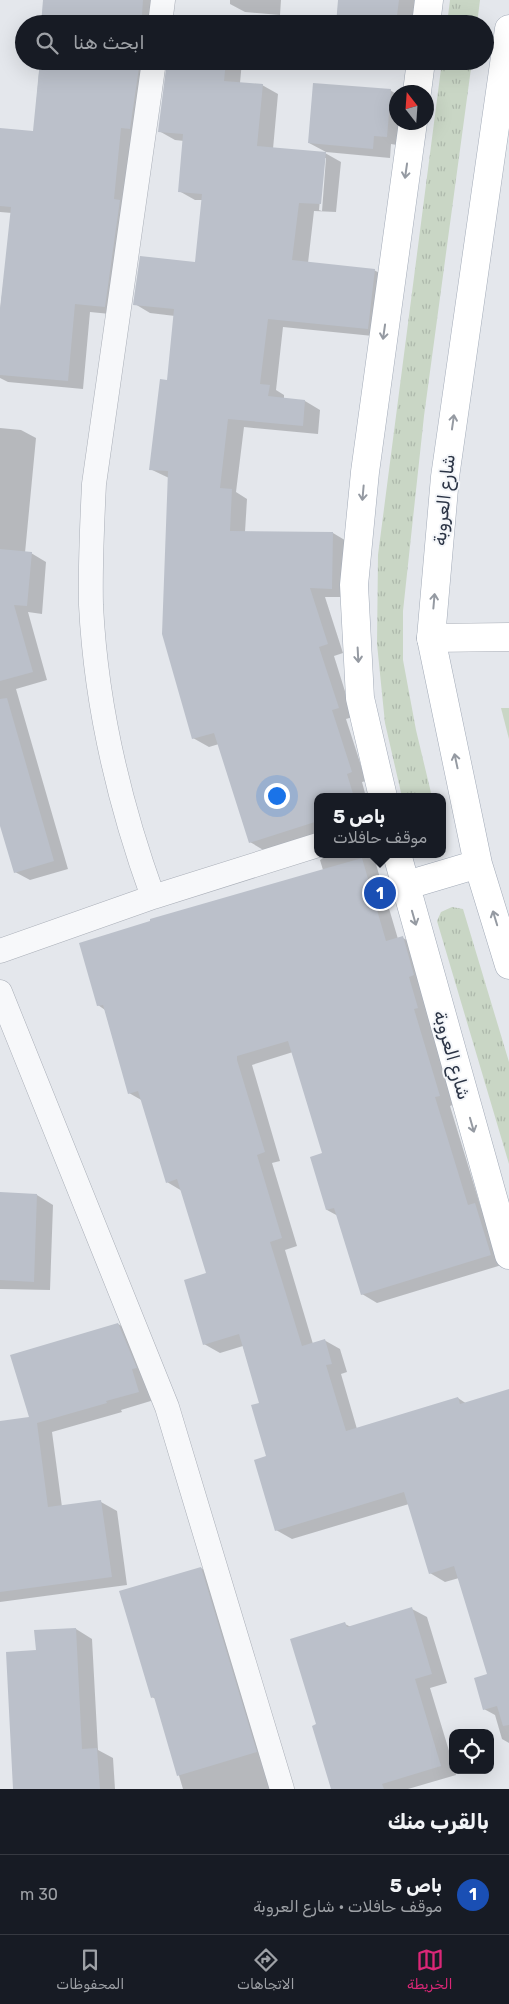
<!DOCTYPE html>
<html lang="ar">
<head>
<meta charset="utf-8">
<style>
  body { margin:0; font-family:Rubik,"Noto Naskh Arabic",sans-serif; background:#242831; color:#f1f3f6; direction:rtl }
  .controls { position:absolute; right:15px; bottom:15px; display:grid; overflow:hidden; border-radius:10px; box-shadow:0 5px 20px #0002 }
  .controls button { width:45px; height:45px; display:grid; place-items:center; padding:0; border:0; border-bottom:1px solid #363941; background:#171b24; color:#f1f3f6; font:25px sans-serif }
  .compass { position:absolute; left:389px; top:85px; width:45px; height:45px; border-radius:50%; background:#171b24; box-shadow:0 5px 20px #0002; rotate:343deg }
  .you { position:absolute; left:276px; top:795px; width:18px; height:18px; margin:-12px; border:4px solid #fff; border-radius:50%; background:#1a73e8; box-shadow:0 0 0 8px #1a73e833 }
  .badge { display:grid; place-items:center; width:32px; height:32px; border-radius:50%; background:#db2777; color:#fff; font-size:16px; font-weight:700 }
  .pin { position:absolute; translate:-50% -50%; border:2px solid #fff; box-shadow:0 1px 5px #0006 }
  .popup { position:absolute; left:314px; top:793px; width:132px; height:65px; box-sizing:border-box; display:grid; place-content:center; border-radius:10px; background:#171b24; filter:drop-shadow(0 1px 4px #0005); font-size:16px; white-space:nowrap; color:#9ea1a6 }
  .popup b { font-size:19px; color:#f1f3f6 }
  .popup::after { content:''; position:absolute; left:50%; top:100%; margin-left:-10px; border:10px solid transparent; border-top-color:#171b24 }
  .list { margin:0; padding:0; list-style:none }
  h2 { display:flex; justify-content:space-between; align-items:center; height:65px; margin:0; padding:0 20px; font-size:21px }
  h2 small { font-size:16px; font-weight:400; color:#9ea1a6 }
  .list li { display:grid; grid-template-columns:32px 1fr auto; gap:15px; align-items:center; box-sizing:border-box; height:80px; padding:0 20px; border-top:1px solid #363941 }
  .list b { display:block; font-size:19px; white-space:nowrap }
  .list p { margin:0; font-size:16px; white-space:nowrap; color:#9ea1a6 }
  .list em { font-size:16px; font-style:normal; color:#9ea1a6 }
  .icon { flex:none; width:28px; height:28px; fill:none; stroke:currentColor; stroke-width:2; stroke-linecap:round; stroke-linejoin:round }
  .map { position:relative; flex:none; width:509px; height:1789px; overflow:hidden; direction:ltr }
  .search { position:absolute; background:#171b24; box-shadow:0 5px 20px #0002; left:15px; right:15px; top:15px; height:55px; display:flex; align-items:center; gap:12px; box-sizing:border-box; padding:0 18px; border-radius:28px; color:#9ea1a6; font-size:19px }
  .sheet { height:145px; background:#171b24 }
  nav { display:flex; justify-content:space-around; align-items:center; box-sizing:border-box; height:70px; border-top:1px solid #363941; background:#171b24; font-size:14px; color:#9ea1a6 }
  nav a { display:grid; justify-items:center; gap:2px }
  nav .on { color:#db2777 }
  .map>svg:first-child { display:block }
  .grass { fill:url(#grass-tufts) }
  .green { fill:#c9d6c5 }
  .shadow { fill:#0003; fill-rule:evenodd }
  .building { fill:#bbc0ca }
  .lines { fill:none; stroke-linecap:round; stroke-linejoin:round }
  .street-casing { stroke:#a9aeb7; stroke-width:25 }
  .secondary-casing { stroke:#a9aeb7; stroke-width:29 }
  .primary-casing { stroke:#a3abb8; stroke-width:29 }
  .street { stroke:#f7f8fa; stroke-width:24 }
  .secondary { stroke:#fff; stroke-width:28 }
  .primary { stroke:#fff; stroke-width:28 }
  .oneway { stroke:#959aa2 }
  .labels { text-anchor:middle; dominant-baseline:central; stroke-width:4; stroke-linejoin:round; paint-order:stroke }
  .street-label { font-size:18px; fill:#2b3445; stroke:#f4f6f9 }
</style>
</head>
<body>
<div class="map">
<svg width="509" height="1789" viewBox="0 0 509 1789">
  <defs>
    <pattern id="grass-tufts" width="24" height="20" patternUnits="userSpaceOnUse" patternTransform="scale(1.25)"><rect width="24" height="20" fill="#c9d6c5"/><path d="M3 7l-1-3M5 7V3M7 7l1-3M15 17l-1-3M17 17v-4M19 17l1-3" fill="none" stroke="#adb8ab"/></pattern>
  </defs>
  <rect width="100%" height="100%" fill="#e4e7ec"/>
  <!-- grass -->
  <path class="grass" d="M450,0H480L477,24H447Z
    M442,61H472L424,416L403,611V660L416,730L432,797H402L385,723L377,644L378,555Z
    M452,907L463,909L509,1062V1164L437,921L441,912Z"/>
  <!-- green -->
  <path class="green" d="M501,708H509V739Z"/>
  <!-- shadow -->
  <path class="shadow" d="M45,0H156L159,24H43Z
    M230,0H281L280,15L245,12L230,4Z
    M339,0H415L412,24H337Z
    M40,61H159L120,315L90,312L83,389L8,382L0,378V311L12,213L0,212V129L34,132Z
    M169,61H242L240,83L262,85L278,94L273,149L325,153L341,162L336,212L314,211L308,263L374,270L390,279L383,337L283,327L276,390L284,395V399L305,401L320,410L318,434L244,427L236,492L247,499L245,532L333,533L348,542L347,597H325L343,653L334,656L353,717L346,719L366,781L362,782L366,797H318V836L265,851L250,842L219,744L209,747L193,738L169,478L150,469L168,381L175,316L150,313L135,304L196,263L203,200H195L179,191L184,141L175,140L159,131ZM324,158H326L322,211L319,210Z
    M390,90L396,94V122H405L403,146L391,144L390,158L326,152L309,143Z
    M0,428L21,430L36,438L25,553H31L46,562L42,614L28,612L47,680L16,689L68,869L30,880L15,872L0,822Z
    M329,854H373L398,939L403,938L418,946L455,1104L450,1106L481,1208L490,1213L505,1264L377,1303L362,1294L338,1216L327,1210L324,1154L293,1052L252,1065L280,1161L272,1163L297,1246L285,1250L313,1344L324,1340L340,1349L347,1372L341,1374L357,1429L458,1398L467,1404L509,1391V1743L502,1739L495,1715L484,1709L489,1675L459,1578L445,1582L430,1573L409,1504L292,1539L276,1530L260,1403L243,1346L220,1353L204,1344L208,1274L182,1191L167,1182L143,1101L129,1093L105,1010L98,1005L323,870L320,860Z
    M0,1194L37,1195L53,1205L50,1290L0,1289Z
    M118,1324L134,1333L154,1400L121,1410L122,1412L52,1432L62,1507L101,1502L117,1511L127,1585L0,1602V1423L30,1418Z
    M201,1568L217,1578L270,1789H183L156,1699L152,1697Z
    M412,1609L427,1617L447,1683L430,1688L453,1764V1770H455L456,1775L408,1789H332L317,1725L345,1624L351,1627Z
    M76,1629L92,1639L98,1750L113,1758L115,1789H14L37,1651Z"/>
  <!-- building -->
  <path class="building" d="M43,0H143L142,15L147,16L146,24H41Z
    M338,0H399L396,24H336Z
    M175,18L230,22V24H174Z
    M40,61H140L130,129L121,128L114,199L120,200L105,307L75,304L68,381L0,375V309L11,207L0,206V128L33,131Z
    M167,61H226L224,81L263,84L257,146L326,152L321,204L299,203L292,260L375,269L368,329L268,319L260,384L270,385L268,396L305,400L303,426L228,419L220,488L232,489L230,531L333,532L332,589L310,588L328,644L319,647L339,708L332,710L352,772L347,774L354,797H318V821L249,843L214,733L192,739L162,634L168,471L149,470L160,379L167,380L174,309L133,305L140,256L195,262L202,194L178,192L183,134L158,132Z
    M313,83L391,89L387,137L374,136L373,149L308,143Z
    M0,549L32,552L27,606L14,605L33,672L0,681Z
    M7,698L54,861L14,873L0,826V699Z
    M362,858L386,941L403,936L414,975L409,977L418,1008L414,1009L440,1096L435,1097L468,1205L475,1203L491,1255L361,1295L334,1208L326,1210L310,1157L322,1153L288,1041L237,1056V1060L265,1152L257,1155L282,1238L270,1242L302,1346L325,1339L332,1364L326,1365L346,1431L458,1397L460,1404L509,1389V1725L503,1726L497,1706L483,1710L474,1678L487,1674L454,1566L429,1574L404,1492L275,1531L254,1460L266,1456L251,1405L259,1403L239,1334L203,1345L184,1280L206,1273L177,1179L166,1183L138,1091L128,1094L103,1005L97,1006L79,943L150,921V919Z
    M0,1192L37,1194L34,1282L0,1280Z
    M118,1323L137,1368L132,1369L139,1392L106,1401L107,1403L37,1423L48,1507L101,1500L112,1577L0,1592V1421L29,1417L10,1355Z
    M201,1567L257,1752L177,1776L154,1697L151,1698L119,1591Z
    M412,1607L432,1674L415,1679L441,1766L382,1784L384,1789H331L312,1726L316,1724L290,1639L345,1622L347,1627Z
    M76,1628L82,1749L97,1748L100,1789H13L6,1652L36,1650L34,1630Z"/>
  <g class="lines">
    <!-- street casing -->
    <g class="street-casing">
      <path id="street" d="M160,24L163,0
        M153,897C119,803 96,706 91,605C90,565 92,525 94,484L154,61
        M0,951L153,897L318,845
        M0,992L167,1407L282,1789"/>
    </g>
    <!-- secondary casing -->
    <g class="secondary-casing">
      <path id="secondary" d="M431,638L509,637"/>
    </g>
    <!-- primary casing -->
    <g class="primary-casing">
      <path id="primary" d="M426,24L429,0
        M509,29L445,477L431,638L478,864L509,965
        M417,92L421,61
        M383,797L360,698L354,585L365,472L413,122
        M397,854L509,1255
        M404,886L478,864"/>
    </g>
    <!-- street -->
    <use href="#street" class="street"/>
    <!-- secondary -->
    <use href="#secondary" class="secondary"/>
    <!-- primary -->
    <use href="#primary" class="primary"/>
  </g>
  <!-- one-way arrows -->
  <defs><path id="oneway-shaft" d="M-6 0H5M1.5-3L5.5 0L1.5 3" fill="none" stroke-width="1.6" stroke-linecap="round" stroke-linejoin="round" transform="scale(1.25)"/></defs>
  <g class="oneway">
    <use href="#oneway-shaft" transform="translate(406 171) rotate(98)"/>
    <use href="#oneway-shaft" transform="translate(384 332) rotate(98)"/>
    <use href="#oneway-shaft" transform="translate(453 422) rotate(-82)"/>
    <use href="#oneway-shaft" transform="translate(363 493) rotate(95)"/>
    <use href="#oneway-shaft" transform="translate(434 601) rotate(-85)"/>
    <use href="#oneway-shaft" transform="translate(358 655) rotate(87)"/>
    <use href="#oneway-shaft" transform="translate(456 761) rotate(-102)"/>
    <use href="#oneway-shaft" transform="translate(414 918) rotate(74)"/>
    <use href="#oneway-shaft" transform="translate(495 918) rotate(-107)"/>
    <use href="#oneway-shaft" transform="translate(472 1125) rotate(74)"/>
  </g>
  <g class="labels">
    <!-- street labels -->
    <g class="street-label">
      <text transform="translate(444 500) rotate(-84)">شارع العروبة</text>
      <text transform="translate(452 1055) rotate(74)">شارع العروبة</text>
    </g>
  </g>
</svg>
<div class="controls">
<button><svg class="icon" aria-label="locate" viewBox="0 0 24 24"><circle cx="12" cy="12" r="6"/><path d="M12 2v4M12 18v4M2 12h4M18 12h4"/></svg></button>
</div>
<svg class="compass" viewBox="-18 -18 36 36"><path d="M0-13l5 13h-10z" fill="#e53935"/><path d="M0 13l5-13h-10z" fill="#9ea1a6"/></svg>
<div class="you"></div>
<div class="pin badge" style="left:380px;top:893px;background:#1a4fb4">1</div>
<div class="popup"><b>باص 5</b>موقف حافلات</div>
<div class="search"><svg class="icon" aria-label="search" viewBox="0 0 24 24"><circle cx="10" cy="10" r="6"/><path d="M15 15l6 6"/></svg>ابحث هنا</div>
</div>
<section class="sheet">
<h2>بالقرب منك<small></small></h2>
<ul class="list">
<li><span class="badge" style="background:#1a4fb4">1</span><div><b>باص 5</b><p>موقف حافلات · شارع العروبة</p></div><em>30 m</em></li>
</ul>
</section>
<nav>
<a class="on"><svg class="icon" aria-label="map" viewBox="0 0 24 24"><path d="M3 6l6-2 6 2 6-2v14l-6 2-6-2-6 2zM9 4v14M15 6v14"/></svg>الخريطة</a>
<a><svg class="icon" aria-label="directions" viewBox="0 0 24 24"><path d="M12 3l9 9-9 9-9-9zM9 14v-3h6M13 9l2 2-2 2"/></svg>الاتجاهات</a>
<a><svg class="icon" aria-label="saved" viewBox="0 0 24 24"><path d="M7 4h10v16l-5-4-5 4z"/></svg>المحفوظات</a>
</nav>
</body>
</html>
